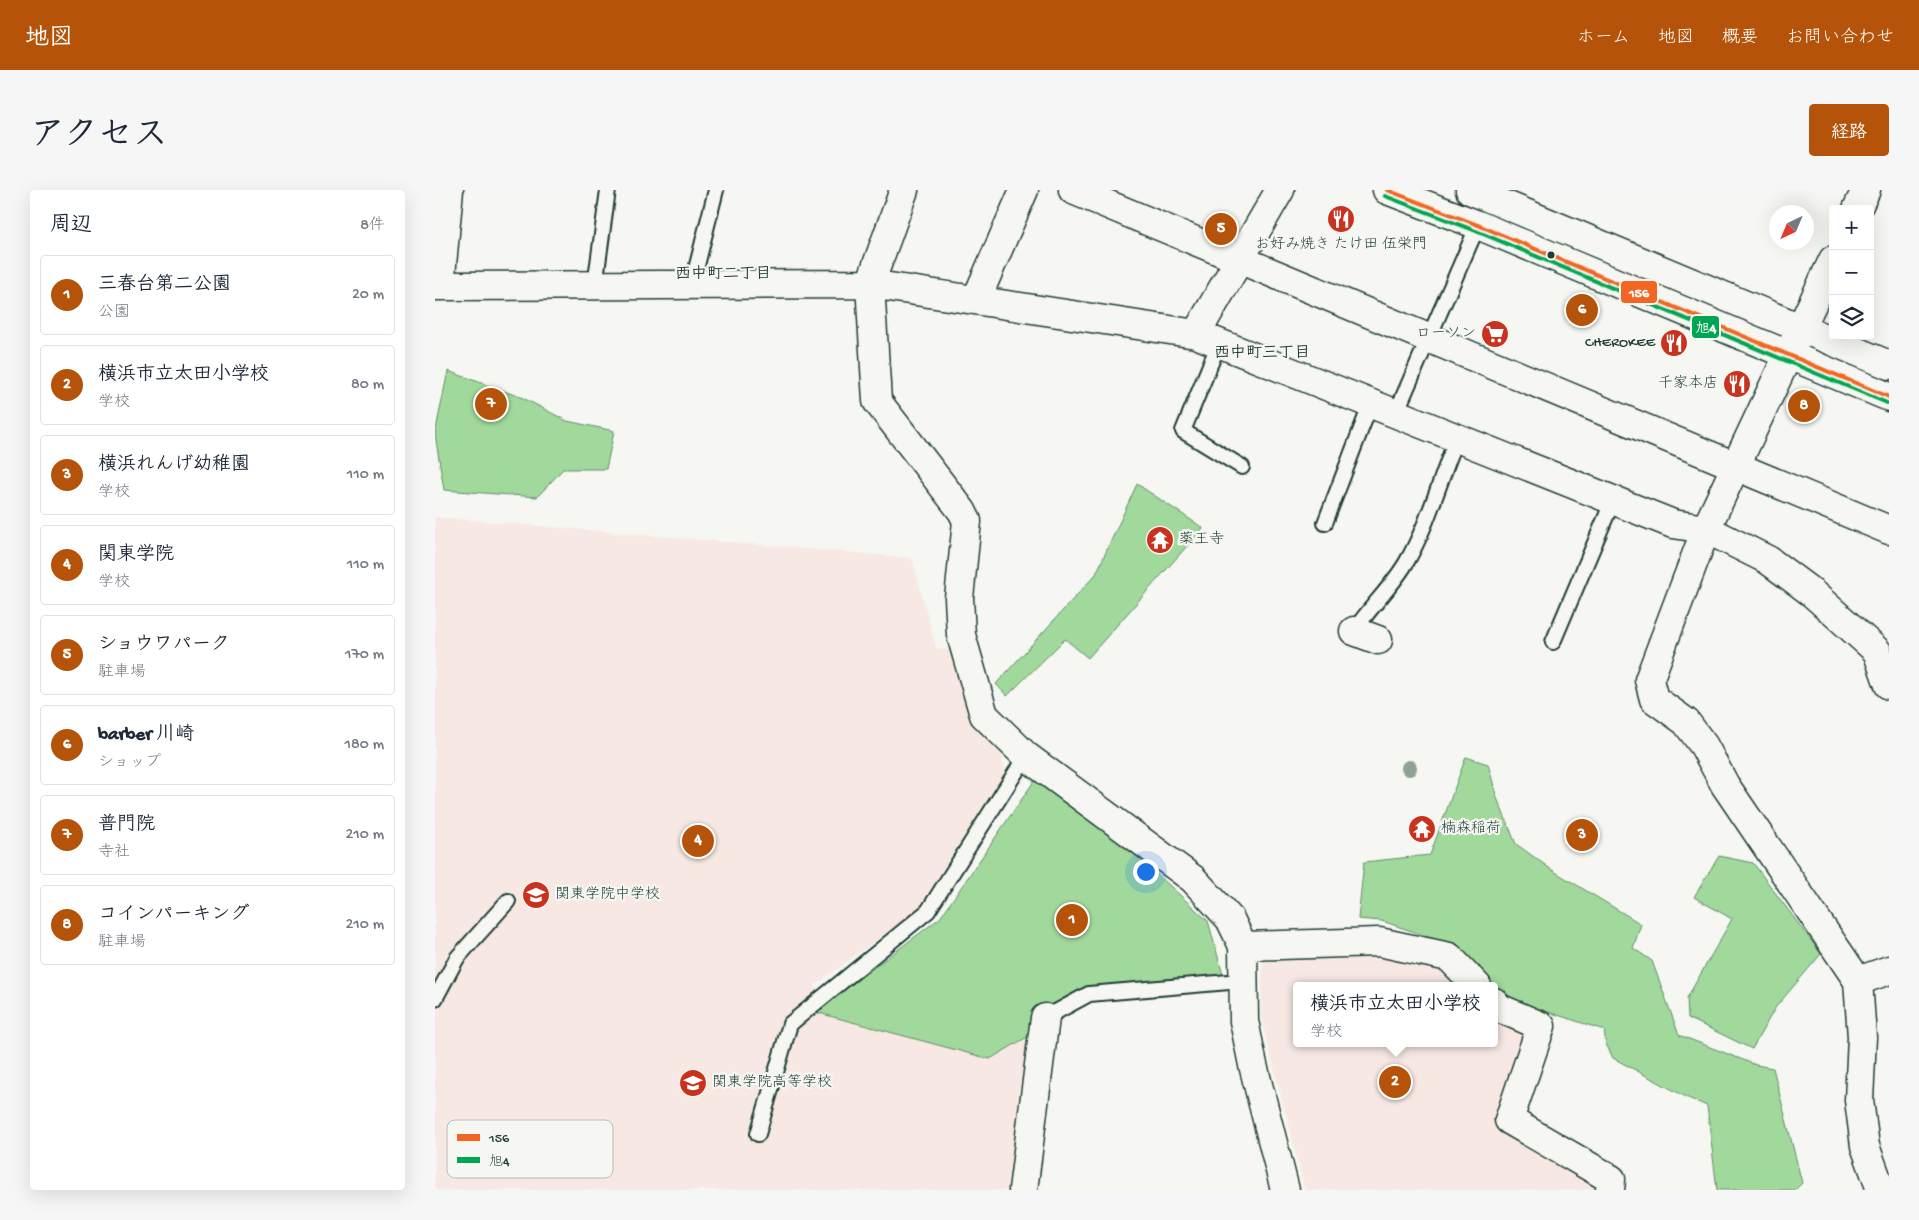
<!DOCTYPE html>
<html lang="ja">
<head>
<meta charset="utf-8">
<style>
  body { margin:0; font-family:"Gochi Hand","Klee One",sans-serif; background:#f6f6f7; color:#1f2937 }
  .controls { position:absolute; right:15px; top:15px; display:grid; overflow:hidden; border-radius:5px; box-shadow:0 5px 20px #0002 }
  .controls button { width:45px; height:45px; display:grid; place-items:center; padding:0; border:0; border-bottom:1px solid #e0e1e3; background:#fff; color:#1f2937; font:25px sans-serif }
  .compass { position:absolute; left:1334px; top:15px; width:45px; height:45px; border-radius:50%; background:#fff; box-shadow:0 5px 20px #0002; rotate:224deg }
  .you { position:absolute; left:710px; top:681px; width:18px; height:18px; margin:-12px; border:4px solid #fff; border-radius:50%; background:#1a73e8; box-shadow:0 0 0 8px #1a73e833 }
  .badge { display:grid; place-items:center; width:32px; height:32px; border-radius:50%; background:#b45309; color:#fff; font-size:16px; font-weight:700 }
  .pin { position:absolute; translate:-50% -50%; border:2px solid #fff; box-shadow:0 1px 5px #0006 }
  .popup { position:absolute; left:858px; top:792px; width:205px; height:65px; box-sizing:border-box; display:grid; place-content:center; border-radius:5px; background:#fff; filter:drop-shadow(0 1px 4px #0005); font-size:16px; white-space:nowrap; color:#747a83 }
  .popup b { font-size:19px; color:#1f2937 }
  .popup::after { content:''; position:absolute; left:50%; top:100%; margin-left:-10px; border:10px solid transparent; border-top-color:#fff }
  .list { margin:0; padding:0; list-style:none }
  h2 { display:flex; justify-content:space-between; align-items:center; height:65px; margin:0; padding:0 20px; font-size:21px }
  h2 small { font-size:16px; font-weight:400; color:#747a83 }
  .list li { display:grid; grid-template-columns:32px 1fr auto; gap:15px; align-items:center; box-sizing:border-box; height:80px; margin:0 10px 10px; padding:0 10px; border:1px solid #e0e1e3; border-radius:5px }
  .list b { display:block; font-size:19px; white-space:nowrap }
  .list p { margin:0; font-size:16px; white-space:nowrap; color:#747a83 }
  .list em { font-size:16px; font-style:normal; color:#747a83 }
  .icon { flex:none; width:28px; height:28px; fill:none; stroke:currentColor; stroke-width:2; stroke-linecap:round; stroke-linejoin:round }
  .map { position:relative; flex:none; width:1454px; height:1000px; overflow:hidden; border-radius:5px }
  header { display:flex; align-items:center; gap:30px; box-sizing:border-box; height:70px; padding:0 25px; background:#b45309; color:#fff }
  header strong { font-size:24px }
  nav { display:flex; gap:28px; margin-inline-start:auto; font-size:18px }
  .intro { display:flex; align-items:center; justify-content:space-between; box-sizing:border-box; height:120px; padding:0 30px }
  h1 { margin:0; font-size:35px }
  .button { padding:12px 22px; border-radius:5px; background:#b45309; color:#fff; font-size:18px; font-weight:700 }
  main { display:flex; gap:30px; padding:0 30px }
  aside { flex:1; background:#fff; border-radius:5px; box-shadow:0 5px 20px #0002 }
  .map>svg:first-child { display:block }
  .built { fill:#f7e8e3 }
  .green { fill:#a1d99d; stroke:#608b68 }
  .lines { fill:none; stroke-linecap:round; stroke-linejoin:round }
  .service-casing { stroke:#1f3d34; stroke-width:18 }
  .minor-casing { stroke:#1f3d34; stroke-width:31 }
  .secondary-casing { stroke:#1f3d34; stroke-width:31 }
  .service { stroke:#f6f6f2; stroke-width:14 }
  .minor { stroke:#f6f6f2; stroke-width:28 }
  .secondary { stroke:#f6f6f2; stroke-width:28 }
  .bus-1-casing { stroke:#f6f6f2; stroke-width:8 }
  .bus-2-casing { stroke:#f6f6f2; stroke-width:8 }
  .bus-1 { stroke:#f26522; stroke-width:4 }
  .bus-2 { stroke:#00a651; stroke-width:4 }
  .tree { fill:#8ea195 }
  .bus-dot { fill:#1f3d34; stroke:#f6f6f2; stroke-width:2 }
  .labels { text-anchor:middle; dominant-baseline:central; stroke-width:4.5; stroke-linejoin:round; paint-order:stroke }
  .poi-label { font-size:15px; fill:#1f3d34; stroke:#f6f6f2; text-anchor:start }
  .neighbourhood-label { font-size:16px; font-weight:bold; fill:#1f3d34; stroke:#f6f6f2 }
  .key { fill:#f6f6f2; stroke:#b6beb9; stroke-width:1 }
  .key-label { font-size:14px; fill:#1f3d34 }
  .line-badge { stroke:#f6f6f2; stroke-width:2 }
  .badge-label { font-size:14px; text-anchor:middle; font-weight:bold; fill:#fff }
</style>
</head>
<body>
<header>
<strong>地図</strong>
<nav><a>ホーム</a><a>地図</a><a>概要</a><a>お問い合わせ</a></nav>
</header>
<div class="intro"><h1>アクセス</h1><a class="button">経路</a></div>
<main>
<aside>
<h2>周辺<small>8件</small></h2>
<ul class="list">
<li><span class="badge">1</span><div><b>三春台第二公園</b><p>公園</p></div><em>20 m</em></li>
<li><span class="badge">2</span><div><b>横浜市立太田小学校</b><p>学校</p></div><em>80 m</em></li>
<li><span class="badge">3</span><div><b>横浜れんげ幼稚園</b><p>学校</p></div><em>110 m</em></li>
<li><span class="badge">4</span><div><b>関東学院</b><p>学校</p></div><em>110 m</em></li>
<li><span class="badge">5</span><div><b>ショウワパーク</b><p>駐車場</p></div><em>170 m</em></li>
<li><span class="badge">6</span><div><b>barber 川崎</b><p>ショップ</p></div><em>180 m</em></li>
<li><span class="badge">7</span><div><b>普門院</b><p>寺社</p></div><em>210 m</em></li>
<li><span class="badge">8</span><div><b>コインパーキング</b><p>駐車場</p></div><em>210 m</em></li>
</ul>
</aside>
<div class="map">
<svg width="1454" height="1000" viewBox="0 0 1454 1000">
  <rect width="100%" height="100%" fill="#f6f6f2"/>
  <filter id="ink" filterUnits="userSpaceOnUse"><feTurbulence type="fractalNoise" baseFrequency=".02" numOctaves="2"/><feDisplacementMap in="SourceGraphic" scale="10" xChannelSelector="R" yChannelSelector="G"/><feConvolveMatrix kernelMatrix="1 2 1 2 8 2 1 2 1" color-interpolation-filters="sRGB"/></filter>
  <g filter="url(#ink)">
    <!-- built -->
    <path class="built" d="M0,327L477,368L501,458L518,461L527,500L566,560L570,583L482,720L379,796L392,813L380,822L604,840L583,1000H0Z
      M952,760L1018,780L1031,796H861V853H1059V829L1062,834L1087,840L1092,850L1061,934L1106,956L1167,1000H870L826,828L828,762Z"/>
    <!-- green -->
    <path class="green" d="M13,181L88,208L132,231L179,241L171,279H128L102,307L9,300L0,244Z
      M702,294L768,338L653,468L630,449L572,506L561,494L661,384Z
      M1031,567L1053,574L1062,608L1081,654L1117,680L1206,734L1198,758L1217,771L1244,845L1321,875L1338,878L1367,993L1360,1000H1282L1272,916L1253,908L1178,868L1171,854L1169,840L1070,808L1015,754L947,731L923,729L929,672L995,665Z
      M602,587L711,674L773,731L788,785L652,797L602,826L604,840L555,869L380,822L505,728Z
      M1284,666L1318,673L1386,764L1340,818L1317,859L1253,828L1252,808L1297,729L1259,707Z"/>
    <g class="lines">
      <!-- service casing -->
      <g class="service-casing">
        <path id="service" d="M257,95L281,0
          M160,96L173,0
          M784,153L748,241L807,277
          M961,223L1043,35
          M890,333L936,213
          M919,441C935,417 956,398 971,373C993,335 1005,289 1022,248
          M1118,452L1178,310
          M0,809L22,768L73,711
          M610,828L654,804L794,792
          M323,944L355,834L493,721L591,566"/>
      </g>
      <!-- minor casing -->
      <g class="minor-casing">
        <path id="minor" d="M469,0L435,94L442,211L527,321L532,331L524,408L526,445L549,525L591,566L758,689L795,729L808,756L809,831L818,875L850,1000
          M638,0L1454,340
          M1422,19L1431,0
          M1398,70L1271,339L1214,490L1219,509L1251,532L1269,556L1290,595L1423,791L1427,847L1424,910L1430,956L1446,1000
          M0,96L435,94L761,144L1238,334L1271,339L1333,370L1376,402L1442,461L1454,495
          M5,96L14,0
          M541,110L589,0
          M761,144L845,0
          M919,441L943,450
          M808,756L944,752L1014,767L1042,796
          M1423,791L1454,780
          M1059,812L1064,818L1106,836L1074,930L1176,989L1175,1000
          M588,1000L610,828"/>
      </g>
      <!-- secondary casing -->
      <g class="secondary-casing">
        <path id="secondary" d="M952,0L1043,35L1454,207
          M1035,0L1454,175"/>
      </g>
      <!-- service -->
      <use href="#service" class="service"/>
      <!-- minor -->
      <use href="#minor" class="minor"/>
      <!-- secondary -->
      <use href="#secondary" class="secondary"/>
      <!-- bus-1 casing -->
      <g class="bus-1-casing">
        <path id="bus-1" d="M952,0L1043,35L1454,207"/>
      </g>
      <!-- bus-2 casing -->
      <g class="bus-2-casing">
        <path id="bus-2" d="M950,6L1041,41L1452,213"/>
      </g>
      <!-- bus-1 -->
      <use href="#bus-1" class="bus-1"/>
      <!-- bus-2 -->
      <use href="#bus-2" class="bus-2"/>
    </g>
    <!-- trees -->
    <circle class="tree" cx="974" cy="578" r="8"/>
  </g>
  <!-- icons -->
  <defs>
    <g id="restaurant-disc" transform="scale(1.4375)"><circle r="9.5" fill="#c8321e" stroke="#f6f6f2"/><path d="M-5-6h1v4h1v-4h1v4h1v-4h1v5L-1.5 .5V6h-2V.5L-5-1ZM5-6V6H3V1.5H1.5Q1.5-4 5-6Z" fill="#fff"/></g>
    <g id="supermarket-disc" transform="scale(1.4375)"><circle r="9.5" fill="#c8321e" stroke="#f6f6f2"/><path d="M-6-5.5h2.5l.6 2H6L4.5 2H-2.5L-4.4-4H-6ZM-1.5 3.2a1.3 1.3 0 1 0 .1 0ZM3 3.2a1.3 1.3 0 1 0 .1 0Z" fill="#fff"/></g>
    <g id="temple-disc" transform="scale(1.4375)"><circle r="9.5" fill="#c8321e" stroke="#f6f6f2"/><path d="M0-6L5-2H3V0L6.5 2.5H4V6H1.5V3h-3V6H-4V2.5H-6.5L-3 0V-2H-5Z" fill="#fff"/></g>
    <g id="school-disc" transform="scale(1.4375)"><circle r="9.5" fill="#c8321e" stroke="#f6f6f2"/><path d="M0-5L7-2L0 1L-7-2ZM-4 1L0 2.5L4 1V4Q0 6-4 4Z" fill="#fff"/></g>
  </defs>
  <g fill-rule="evenodd">
    <use href="#restaurant-disc" x="906" y="29"/>
    <use href="#supermarket-disc" x="1060" y="144"/>
    <use href="#restaurant-disc" x="1239" y="153"/>
    <use href="#restaurant-disc" x="1302" y="194"/>
    <use href="#temple-disc" x="725" y="350"/>
    <use href="#temple-disc" x="987" y="639"/>
    <use href="#school-disc" x="101" y="705"/>
    <use href="#school-disc" x="258" y="893"/>
  </g>
  <!-- markers -->
  <circle class="bus-dot" cx="1116" cy="65" r="4.5"/>
  <g class="labels">
    <!-- poi labels -->
    <g class="poi-label">
      <text x="906" y="55" text-anchor="middle">お好み焼き たけ田 伍栄門</text>
      <text x="1041" y="144" text-anchor="end">ローソン</text>
      <text x="1220" y="153" text-anchor="end">CHEROKEE</text>
      <text x="1283" y="194" text-anchor="end">千家本店</text>
      <text x="744" y="350">薬王寺</text>
      <text x="1006" y="639">楠森稲荷</text>
      <text x="120" y="705">関東学院中学校</text>
      <text x="277" y="893">関東学院高等学校</text>
    </g>
    <!-- neighbourhood labels -->
    <g class="neighbourhood-label">
      <text x="288" y="85">西中町二丁目</text>
      <text x="827" y="164">西中町三丁目</text>
    </g>
  </g>
  <!-- legend -->
  <rect x="12" y="930" width="166" height="58" rx="8" class="key"/>
  <rect x="22" y="944" width="23" height="7" fill="#f26522"/>
  <rect x="22" y="967" width="23" height="6" fill="#00a651"/>
  <g class="key-label">
    <text x="54" y="952">156</text>
    <text x="54" y="975">旭4</text>
  </g>
  <g class="line-badge">
    <rect x="1185" y="90" width="38" height="24" rx="5" fill="#f26522"/>
    <rect x="1256" y="125" width="29" height="24" rx="5" fill="#00a651"/>
  </g>
  <g class="badge-label">
    <text x="1204" y="107">156</text>
    <text x="1271" y="142">旭4</text>
  </g>
</svg>
<div class="controls">
<button>+</button>
<button>−</button>
<button><svg class="icon" aria-label="layers" viewBox="0 0 24 24"><path d="M12 4l9 5-9 5-9-5zM3 14l9 5 9-5"/></svg></button>
</div>
<svg class="compass" viewBox="-18 -18 36 36"><path d="M0-13l5 13h-10z" fill="#e53935"/><path d="M0 13l5-13h-10z" fill="#747a83"/></svg>
<div class="you"></div>
<div class="pin badge" style="left:637px;top:730px">1</div>
<div class="pin badge" style="left:960px;top:892px">2</div>
<div class="popup"><b>横浜市立太田小学校</b>学校</div>
<div class="pin badge" style="left:1147px;top:645px">3</div>
<div class="pin badge" style="left:263px;top:651px">4</div>
<div class="pin badge" style="left:786px;top:39px">5</div>
<div class="pin badge" style="left:1147px;top:120px">6</div>
<div class="pin badge" style="left:56px;top:214px">7</div>
<div class="pin badge" style="left:1369px;top:216px">8</div>
</div>
</main>
</body>
</html>
